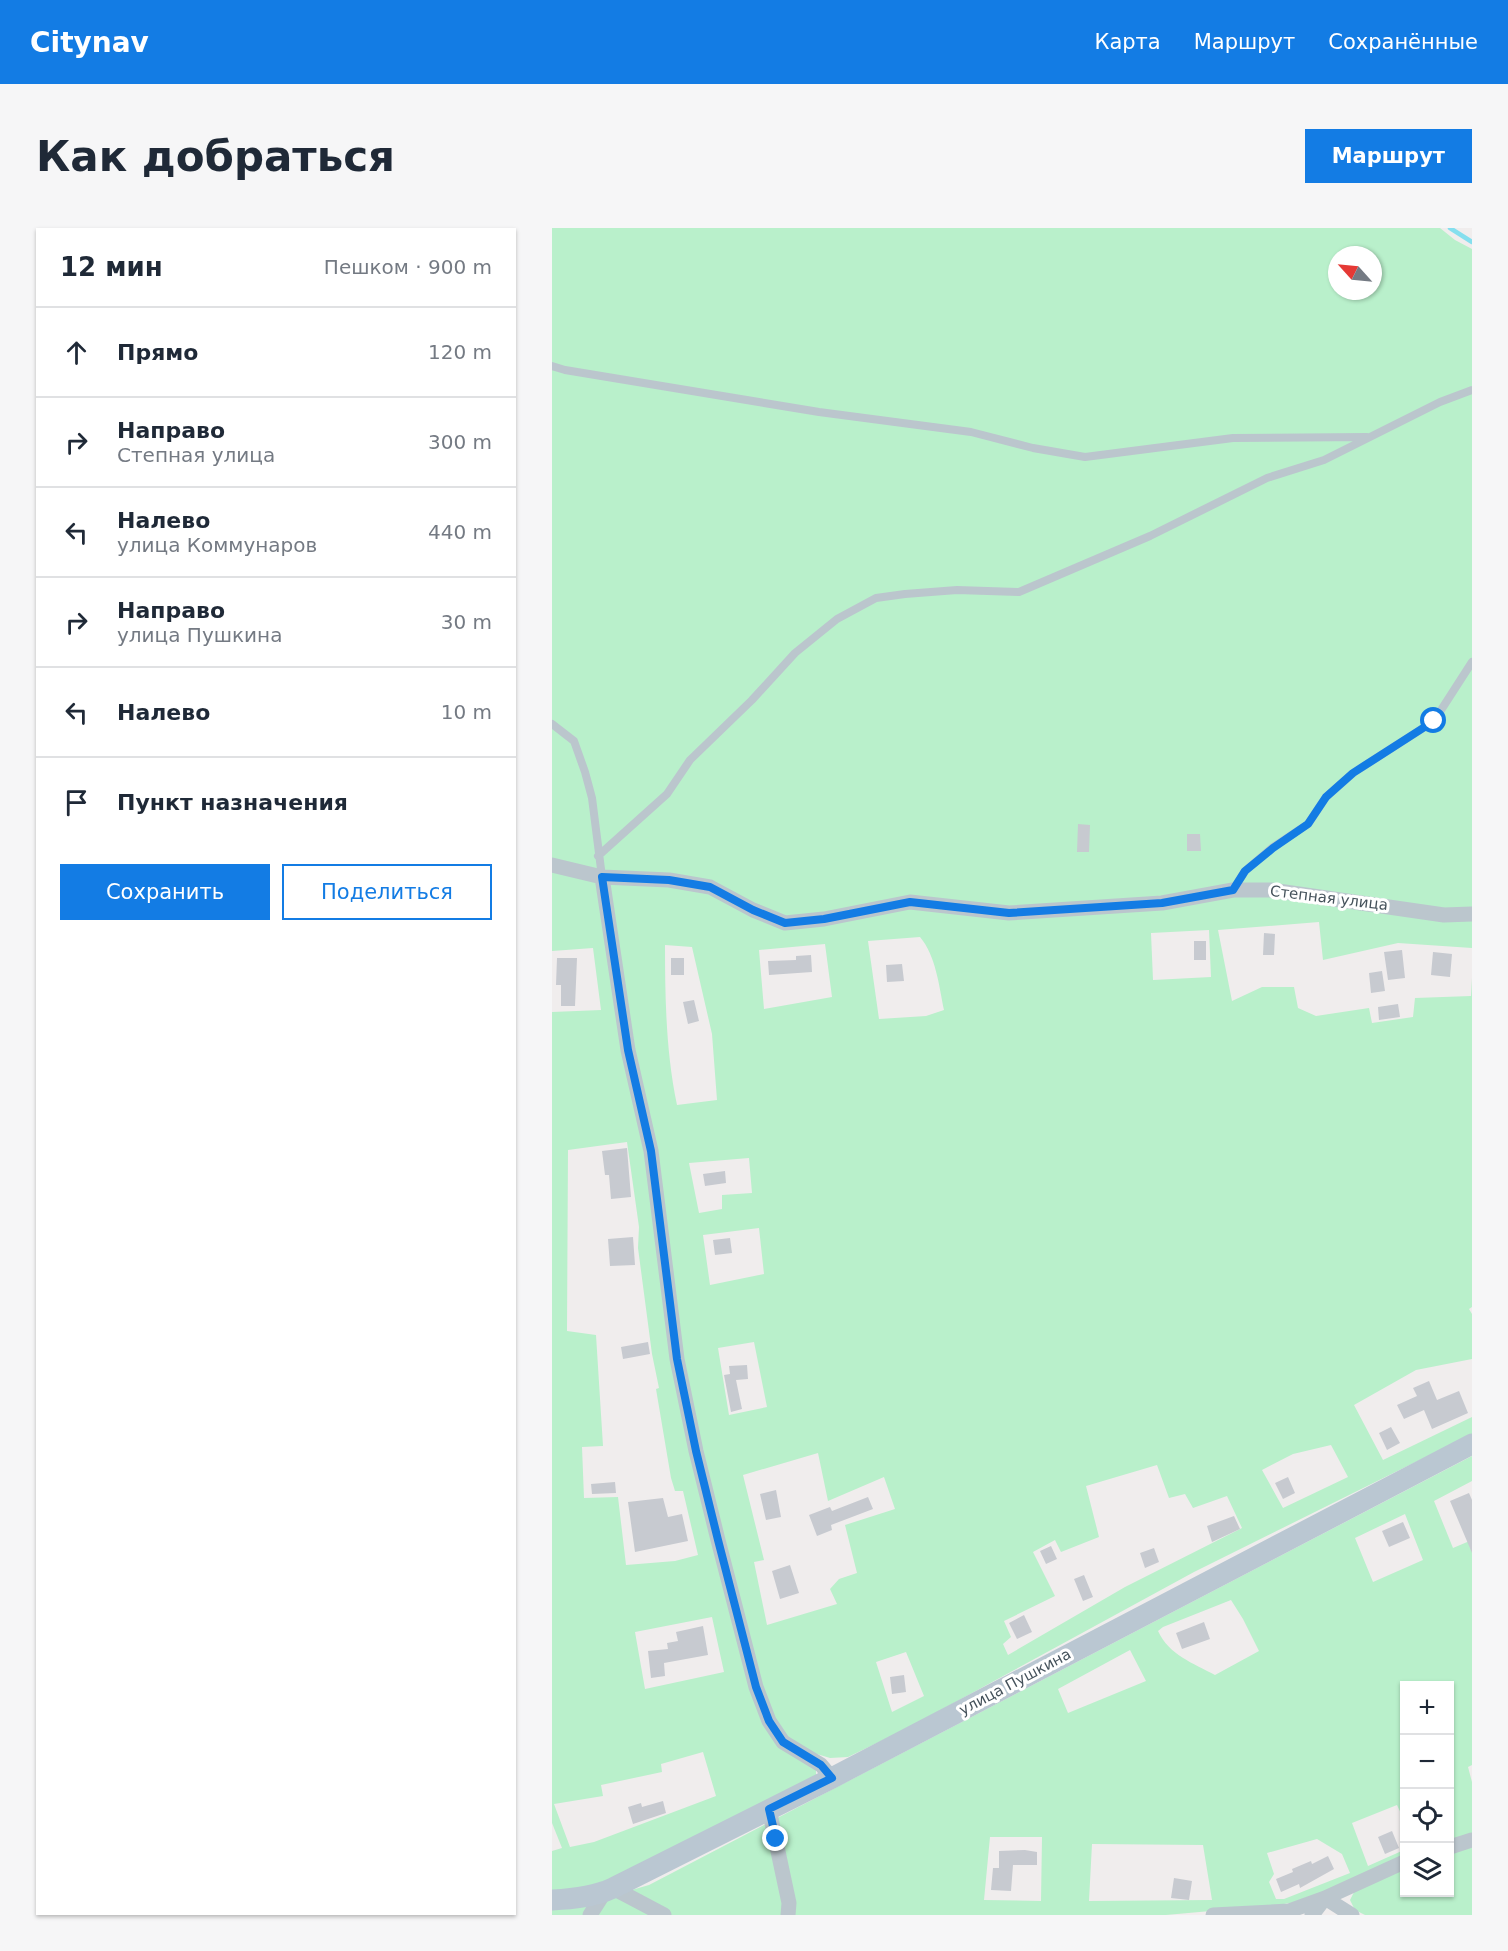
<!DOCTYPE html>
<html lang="ru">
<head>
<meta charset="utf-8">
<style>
  body { margin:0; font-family:"DejaVu Sans",sans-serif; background:#f6f6f7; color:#1f2937 }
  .controls { position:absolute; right:18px; bottom:18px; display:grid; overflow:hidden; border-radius:0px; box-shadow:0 2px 4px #0004 }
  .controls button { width:54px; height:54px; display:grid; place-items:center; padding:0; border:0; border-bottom:2px solid #e0e1e3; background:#fff; color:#1f2937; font:30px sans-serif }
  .compass { position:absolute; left:776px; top:18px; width:54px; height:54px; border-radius:50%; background:#fff; box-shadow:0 2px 4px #0004; rotate:297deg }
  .stop { position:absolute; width:18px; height:18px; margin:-14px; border:4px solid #137ce4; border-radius:50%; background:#fff }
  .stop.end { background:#137ce4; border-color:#fff; box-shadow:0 2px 6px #0008 }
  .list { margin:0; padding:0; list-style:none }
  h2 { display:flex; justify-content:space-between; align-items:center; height:78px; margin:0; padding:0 24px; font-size:26px }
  h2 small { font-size:20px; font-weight:400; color:#747a83 }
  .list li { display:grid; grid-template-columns:39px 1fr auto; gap:18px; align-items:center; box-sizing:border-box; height:90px; padding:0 24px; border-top:2px solid #e0e1e3 }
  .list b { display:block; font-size:22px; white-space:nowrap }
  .list p { margin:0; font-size:20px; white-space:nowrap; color:#747a83 }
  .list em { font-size:20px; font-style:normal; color:#747a83 }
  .actions { display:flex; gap:12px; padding:18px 24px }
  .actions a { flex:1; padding:14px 0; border:2px solid #137ce4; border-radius:0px; text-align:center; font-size:21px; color:#137ce4 }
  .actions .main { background:#137ce4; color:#fff }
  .icon { flex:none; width:33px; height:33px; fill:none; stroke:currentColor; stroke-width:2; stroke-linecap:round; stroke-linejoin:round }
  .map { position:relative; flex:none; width:920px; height:1687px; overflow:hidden; border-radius:0px }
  header { display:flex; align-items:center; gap:36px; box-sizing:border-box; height:84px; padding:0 30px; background:#137ce4; color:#fff }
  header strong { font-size:28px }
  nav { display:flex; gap:33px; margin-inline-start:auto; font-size:21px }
  .intro { display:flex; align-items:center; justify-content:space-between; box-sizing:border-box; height:144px; padding:0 36px }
  h1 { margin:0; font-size:42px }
  .button { padding:15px 27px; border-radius:0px; background:#137ce4; color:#fff; font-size:21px; font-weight:700 }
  main { display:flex; gap:36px; padding:0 36px }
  aside { flex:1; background:#fff; border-radius:0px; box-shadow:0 2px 4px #0004 }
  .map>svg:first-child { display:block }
  .green { fill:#b9f0cb; fill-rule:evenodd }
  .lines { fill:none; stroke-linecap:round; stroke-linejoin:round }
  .stream { stroke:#85dfee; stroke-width:4.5 }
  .building { fill:#c7cad0 }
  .lane { stroke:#bbc6cd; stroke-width:8 }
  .street { stroke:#bbc6cd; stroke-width:15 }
  .secondary { stroke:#bac7d2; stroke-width:21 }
  .route { stroke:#137ce4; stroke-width:8 }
  .labels { text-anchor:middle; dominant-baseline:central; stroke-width:6; stroke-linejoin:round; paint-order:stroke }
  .street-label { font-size:15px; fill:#45525b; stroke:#fff }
</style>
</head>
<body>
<header>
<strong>Citynav</strong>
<nav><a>Карта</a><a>Маршрут</a><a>Сохранённые</a></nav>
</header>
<div class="intro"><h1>Как добраться</h1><a class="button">Маршрут</a></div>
<main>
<aside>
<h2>12 мин<small>Пешком · 900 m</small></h2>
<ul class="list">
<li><svg class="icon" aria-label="ahead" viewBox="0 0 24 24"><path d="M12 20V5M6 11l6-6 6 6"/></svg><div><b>Прямо</b></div><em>120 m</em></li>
<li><svg class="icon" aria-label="right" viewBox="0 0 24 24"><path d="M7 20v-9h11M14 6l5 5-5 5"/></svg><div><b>Направо</b><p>Степная улица</p></div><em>300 m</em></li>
<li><svg class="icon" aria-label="left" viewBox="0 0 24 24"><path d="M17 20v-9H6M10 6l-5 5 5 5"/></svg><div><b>Налево</b><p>улица Коммунаров</p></div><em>440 m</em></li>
<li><svg class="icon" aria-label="right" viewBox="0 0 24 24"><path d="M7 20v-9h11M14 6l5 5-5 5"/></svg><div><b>Направо</b><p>улица Пушкина</p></div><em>30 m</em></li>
<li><svg class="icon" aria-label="left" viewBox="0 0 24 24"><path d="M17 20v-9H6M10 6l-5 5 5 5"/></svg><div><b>Налево</b></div><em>10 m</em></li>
<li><svg class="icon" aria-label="arrive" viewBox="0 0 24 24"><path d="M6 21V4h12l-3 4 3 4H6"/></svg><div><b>Пункт назначения</b></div></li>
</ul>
<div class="actions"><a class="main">Сохранить</a><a>Поделиться</a></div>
</aside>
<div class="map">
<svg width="920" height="1687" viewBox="0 0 920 1687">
  <rect width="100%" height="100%" fill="#f0eded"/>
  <!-- green -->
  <path class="green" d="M0,0H888L903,12L920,21V682L907,683L711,655L601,670L468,681L365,678L471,689L690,666L920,690V720L846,715L771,732L767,694L666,702L680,773L710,759H742L746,780L764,788L817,780L820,795L861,789L863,770L919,768L920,750V1079L917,1081L920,1086V1131L864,1142L802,1177L831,1232L920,1189V1206L642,1344L352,1502L296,1529L278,1530L255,1523L235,1511L220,1491L170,1313L129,1129L101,963L120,1126L210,1489L264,1542V1550L93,1639L27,1662L0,1664V1623L10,1620L0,1595V784L49,782L41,720L0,723ZM785,27H821V63H785ZM657,702L659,749L601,752L599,705ZM368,709C384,728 387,758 392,782L374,788L327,791L316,713ZM273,716L280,769L212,781L207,722ZM113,717L140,719L160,806L165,872L125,877C114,825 113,770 113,717ZM75,914L87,999L86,1020L100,1126L107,1160L104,1161L119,1250L123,1263H131L146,1327L123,1333L74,1337L66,1269L32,1270L30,1219L51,1218L44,1107L15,1103L16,922ZM197,930L200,965L170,967V981L147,985L137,935ZM207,1000L212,1046L158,1057L151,1007ZM202,1114L215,1179L177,1187L166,1120ZM779,1217L796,1249L731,1280L710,1242L741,1226ZM266,1225L276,1273L332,1249L343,1281L293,1297L305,1345L287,1351L278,1361L285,1376L215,1397L202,1334L212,1332L191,1247ZM605,1237L617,1270L633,1266L641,1280L675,1268L690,1300L573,1359L456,1427L451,1416L459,1409L452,1393L503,1368L481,1324L503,1312L509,1324L547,1309L534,1258ZM160,1389L172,1444L93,1461L83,1404ZM354,1424L372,1468L340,1484L324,1434ZM151,1524L164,1568L42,1614L18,1619L2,1576L51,1568L49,1557L110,1544L109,1536Z
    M920,1228V1253L882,1273L901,1320L920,1312V1537L916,1539L920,1554V1607L898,1615V1458H852V1592L845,1577L800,1595L816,1638L852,1622V1631L762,1671L726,1677L614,1687H0V1680L24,1678L97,1657ZM853,1286L871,1332L821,1354L803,1310ZM679,1372L691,1391L707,1423L663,1447C641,1435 617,1427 606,1403L611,1399ZM578,1422L594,1453L516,1485L506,1461ZM438,1609H490L489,1673L432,1672ZM765,1611L790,1626L798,1645L732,1671H724L717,1654L722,1646L715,1625ZM540,1616L651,1617L660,1672L537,1673Z
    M920,1617V1687H813L803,1682L798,1672L803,1662L852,1640V1664H898V1624Z"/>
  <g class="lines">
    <!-- stream -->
    <path class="stream" d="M898,0L920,14"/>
  </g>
  <!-- building -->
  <path class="building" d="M526,596L538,597L537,624H525Z
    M635,606H648L649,623H635Z
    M712,705L723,706L722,727H711Z
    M642,713H654V732H642Z
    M850,722L853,750L836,752L832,724Z
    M881,724L900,726L898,749L879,747Z
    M259,727L260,744L217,747L216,733L244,732V728Z
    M5,730H25L23,778H9V757H4Z
    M119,730H132V747H119Z
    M350,736L352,753L335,754L334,737Z
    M830,743L833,763L819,765L817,745Z
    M142,772L147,793L136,796L131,774Z
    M846,776L848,789L827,792L826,779Z
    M75,920L79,969L59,971L57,947H53L50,923Z
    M173,943L174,955L153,958L151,946Z
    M81,1009L83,1037L58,1038L56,1011Z
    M178,1010L180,1025L163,1027L161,1012Z
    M96,1114L98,1126L71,1131L69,1119Z
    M195,1137L196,1151L184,1152L190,1181L179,1184L172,1147L178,1146L177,1138Z
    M877,1153L885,1172L907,1163L916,1185L880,1201L872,1182L852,1191L845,1177L865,1168L861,1160Z
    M839,1199L848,1215L835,1222L827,1205Z
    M736,1249L743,1265L731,1271L723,1255Z
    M63,1254L64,1265L40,1266L39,1256Z
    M224,1262L229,1289L214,1292L208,1266Z
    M917,1265L920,1272V1325L898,1273Z
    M316,1269L321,1281L279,1297L280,1302L265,1308L257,1287L278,1279L280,1283Z
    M111,1270L116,1289L130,1286L136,1313L83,1324L76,1274Z
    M682,1288L688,1301L660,1314L655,1298Z
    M851,1294L858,1310L837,1319L830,1303Z
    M499,1318L505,1331L494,1336L488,1323Z
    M602,1320L607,1334L593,1340L588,1325Z
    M238,1337L247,1365L228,1371L220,1343Z
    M532,1347L541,1369L531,1373L522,1351Z
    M472,1387L480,1404L465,1411L457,1395Z
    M652,1394L658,1411L630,1421L624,1405Z
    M151,1398L156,1427L112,1435L113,1448L99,1450L96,1423L116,1421L115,1415L126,1413L124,1404Z
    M352,1447L354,1464L340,1466L338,1449Z
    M111,1573L114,1585L81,1596L76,1579L89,1575L90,1579Z
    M840,1603L847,1620L833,1626L826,1609Z
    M473,1622L485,1624V1637H461L459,1663L439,1662L441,1640H447V1623Z
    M776,1628L782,1641L748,1660L747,1656L729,1664L724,1651L741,1644L740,1641L759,1633L760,1636Z
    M622,1650L640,1653L637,1672L619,1670Z"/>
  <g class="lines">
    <!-- lane -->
    <path class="lane" d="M0,138L13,142L267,184L419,204L481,220L533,229L681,210L815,209
      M0,496L22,513L33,544L40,570L50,649
      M46,628L115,566L138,532L200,472L243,425L285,391L324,370L353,366L405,362L467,364L598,308L715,250L772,232L888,174L920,162
      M681,662L693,643L721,619L756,596L774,569L801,545L882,493L920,434"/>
    <!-- street -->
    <path class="street" d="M0,637L50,649L117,652L158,659L201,682L233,695L272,691L358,674L457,685L610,675L681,662H719L892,687L920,686
      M50,649L76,822L99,923L125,1131L144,1223L166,1312L204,1459L217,1493L231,1514L269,1537L280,1550
      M217,1581L237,1675L236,1687
      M898,1619L920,1612
      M61,1660L112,1687
      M38,1687L52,1665
      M661,1687L737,1683L773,1670L852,1634
      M760,1687L773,1670L800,1687"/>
    <!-- secondary -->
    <path class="secondary" d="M0,1672C21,1671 42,1669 61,1660L280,1550L920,1216"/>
  </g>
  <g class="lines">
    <!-- route -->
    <path class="route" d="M224,1611L217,1581L280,1550L269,1537L231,1514L217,1493L204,1459L166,1312L144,1223L125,1131L99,923L76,822L50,649L117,652L158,659L201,682L233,695L272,691L358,674L457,685L610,675L681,662L693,643L721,620L756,596L774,569L801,545L882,493"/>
  </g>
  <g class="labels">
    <!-- street labels -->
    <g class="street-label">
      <text transform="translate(777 670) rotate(7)">Степная улица</text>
      <text transform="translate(463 1454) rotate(-28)">улица Пушкина</text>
    </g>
  </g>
</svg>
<div class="controls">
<button>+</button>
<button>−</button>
<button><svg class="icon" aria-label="locate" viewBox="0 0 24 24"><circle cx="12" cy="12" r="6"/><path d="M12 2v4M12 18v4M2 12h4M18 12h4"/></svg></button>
<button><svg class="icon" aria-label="layers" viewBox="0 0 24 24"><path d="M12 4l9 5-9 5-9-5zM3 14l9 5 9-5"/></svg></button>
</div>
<svg class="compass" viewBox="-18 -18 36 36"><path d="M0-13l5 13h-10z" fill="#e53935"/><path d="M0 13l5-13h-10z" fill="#747a83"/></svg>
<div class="stop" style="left:882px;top:493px"></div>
<div class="stop end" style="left:224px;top:1611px"></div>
</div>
</main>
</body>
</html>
